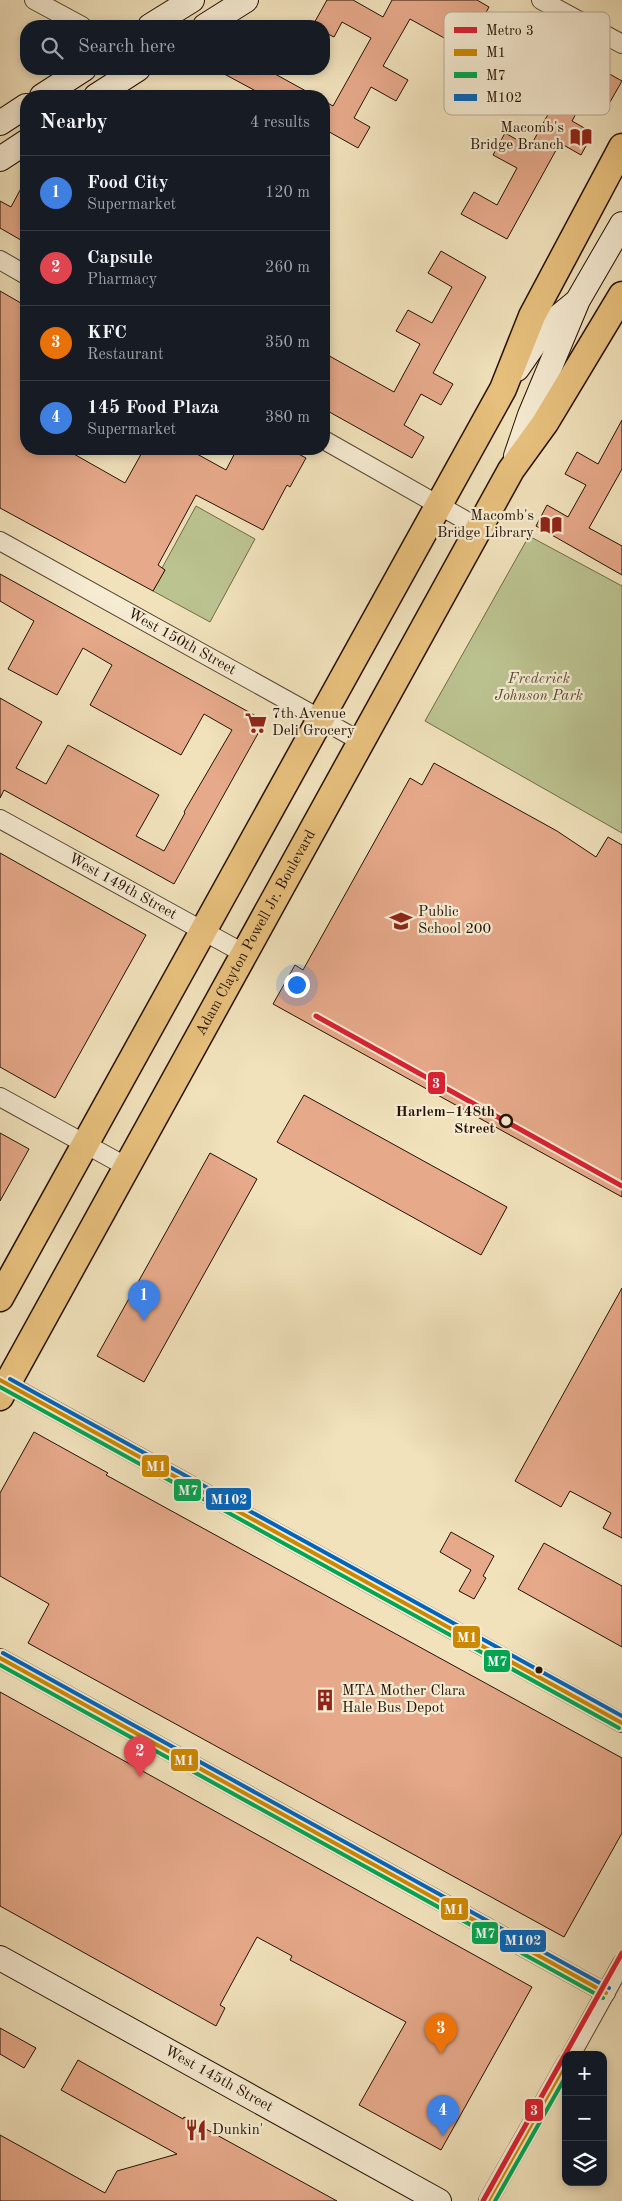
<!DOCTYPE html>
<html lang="en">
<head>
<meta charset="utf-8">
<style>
  body { margin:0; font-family:"Old Standard TT",serif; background:#242831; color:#f1f3f6 }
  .controls { position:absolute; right:15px; bottom:15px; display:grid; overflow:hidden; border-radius:10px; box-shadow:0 2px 8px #0003 }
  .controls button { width:45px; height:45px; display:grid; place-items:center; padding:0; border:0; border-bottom:1px solid #363941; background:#171b24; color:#f1f3f6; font:25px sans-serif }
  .you { position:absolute; left:296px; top:984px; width:18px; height:18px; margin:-12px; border:4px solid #fff; border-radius:50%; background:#1a73e8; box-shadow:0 0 0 8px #1a73e833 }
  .badge { display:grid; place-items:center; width:32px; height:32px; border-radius:50%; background:#c59692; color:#fff; font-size:16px; font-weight:700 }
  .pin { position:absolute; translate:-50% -41px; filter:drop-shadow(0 1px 2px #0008) }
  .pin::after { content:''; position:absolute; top:26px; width:18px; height:15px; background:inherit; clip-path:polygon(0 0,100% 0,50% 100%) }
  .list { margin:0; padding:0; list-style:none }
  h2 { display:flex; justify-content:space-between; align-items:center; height:65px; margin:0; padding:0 20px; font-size:21px }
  h2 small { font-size:16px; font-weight:400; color:#9ea1a6 }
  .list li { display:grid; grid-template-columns:32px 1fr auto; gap:15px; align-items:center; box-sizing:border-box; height:75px; padding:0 20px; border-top:1px solid #363941 }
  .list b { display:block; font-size:19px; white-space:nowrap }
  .list p { margin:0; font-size:16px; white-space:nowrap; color:#9ea1a6 }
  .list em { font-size:16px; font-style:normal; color:#9ea1a6 }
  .icon { flex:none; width:28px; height:28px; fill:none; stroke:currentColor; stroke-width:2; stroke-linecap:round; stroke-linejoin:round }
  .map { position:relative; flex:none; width:622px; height:2201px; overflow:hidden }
  .search { position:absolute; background:#171b24; box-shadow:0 2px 8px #0003; left:20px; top:20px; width:310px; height:55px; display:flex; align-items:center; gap:12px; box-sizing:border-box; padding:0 18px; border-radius:20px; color:#9ea1a6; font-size:19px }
  .panel { position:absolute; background:#171b24; box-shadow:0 2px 8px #0003; left:20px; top:90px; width:310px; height:365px; border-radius:20px }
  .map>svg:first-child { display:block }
  .green { fill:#bbc390; stroke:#706a4a }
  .building { fill:#e6a98a; stroke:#251103 }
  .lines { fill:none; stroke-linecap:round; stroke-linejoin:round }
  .street-casing { stroke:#584531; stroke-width:20 }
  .secondary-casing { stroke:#251103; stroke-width:26 }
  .primary-casing { stroke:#251103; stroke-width:29 }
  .street { stroke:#f6ecd3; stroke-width:18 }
  .secondary { stroke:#f6ecd3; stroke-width:24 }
  .primary { stroke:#e8c17e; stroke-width:26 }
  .bus-1-casing { stroke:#f6ecd3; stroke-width:8 }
  .bus-2-casing { stroke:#f6ecd3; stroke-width:8 }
  .bus-3-casing { stroke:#f6ecd3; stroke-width:8 }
  .bus-1 { stroke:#cd8801; stroke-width:4 }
  .bus-2 { stroke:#00a651; stroke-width:4 }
  .bus-3 { stroke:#0065bd; stroke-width:4 }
  .metro-1-casing { stroke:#f6ecd3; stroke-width:9 }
  .metro-1 { stroke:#d82233; stroke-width:5 }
  .stop-dot { fill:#f6ecd3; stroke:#251103; stroke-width:2.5 }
  .bus-dot { fill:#251103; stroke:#f6ecd3; stroke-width:2 }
  .labels { text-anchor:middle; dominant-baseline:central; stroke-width:4.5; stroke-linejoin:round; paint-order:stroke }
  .poi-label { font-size:15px; fill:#251103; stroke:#f6ecd3; text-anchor:start }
  .street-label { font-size:15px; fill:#251103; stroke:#f6ecd3 }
  .park-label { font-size:15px; font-style:italic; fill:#5a4f34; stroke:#f6ecd3 }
  .stop-label { font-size:15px; font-weight:bold; fill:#251103; stroke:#f6ecd3; text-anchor:end }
  .key { fill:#f6ecd3; stroke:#b7aa95; stroke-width:1 }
  .key-label { font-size:14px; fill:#251103 }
  .line-badge { stroke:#f6ecd3; stroke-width:2 }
  .badge-label { font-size:14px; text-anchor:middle; font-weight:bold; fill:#fff }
</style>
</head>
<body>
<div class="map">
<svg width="622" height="2201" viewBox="0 0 622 2201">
  <rect width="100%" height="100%" fill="#f1e2bc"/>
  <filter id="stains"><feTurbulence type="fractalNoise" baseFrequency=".004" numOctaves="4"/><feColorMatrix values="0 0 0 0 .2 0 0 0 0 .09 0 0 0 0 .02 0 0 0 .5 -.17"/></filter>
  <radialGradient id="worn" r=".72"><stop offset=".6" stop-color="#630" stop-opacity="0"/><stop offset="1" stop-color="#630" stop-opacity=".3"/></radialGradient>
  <!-- green -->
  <path class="green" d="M196,506L255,539L210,622L153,591L165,570L162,568Z
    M529,536L622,586V833L425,721Z"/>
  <!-- building -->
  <path class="building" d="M327,0H353L383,17L392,0H477L489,7L477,29L494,39L512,48L524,26L622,81L610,102L589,90L572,121L593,133L581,155L560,143L507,239L461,214L474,192L497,205L517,168L493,155L505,133L530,147L556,100L410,19L383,66L408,80L396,101L371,87L354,118L370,127L358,148L324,129V101L333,106L371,38L342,22L334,37L324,32V26L313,25Z
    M215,69H266L315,96H265Z
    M26,179V243L0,228V201L11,207Z
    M441,251L486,277L433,373L453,384L441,405L421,394L404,425L424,437L412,458L324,409V353L394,392L420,344L396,331L408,310L432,323L452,287L428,273Z
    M0,291L26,306V449H65L125,483L144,449H200L197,454L226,470L237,449H289L306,458L290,487L287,485L263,530L196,495L158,565L165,570L153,591L0,508Z
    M622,420V469L589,528L622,546V575L536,526L547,505L568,517L586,485L565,474L577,452L598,464Z
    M0,574L265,721L174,884L4,790L0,798V698L42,722L16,768L46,784L68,745L159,795L136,836L164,851L185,813L184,812L232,730L204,714L181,755L90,705L112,665L83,648L57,695L8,669L34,621L0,601Z
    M434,763L557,831L596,857L608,837L622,845V1197L273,1004L295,965L303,970L410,778L422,785Z
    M0,853L146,935L55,1098L0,1067Z
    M304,1095L507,1207L481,1255L277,1142Z
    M0,1133L29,1149L0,1201Z
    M210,1153L257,1179L144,1382L97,1356Z
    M622,1288V1538L603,1528L611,1513L570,1491L561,1507L515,1481Z
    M34,1432L108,1473L106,1475L622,1758V1833L564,1937L28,1643L49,1604L0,1576V1493Z
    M451,1532L494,1556L483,1576L486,1578L474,1599L459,1591L471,1570L440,1552Z
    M544,1543L622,1586V1647L518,1589Z
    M0,1692L532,1987L441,2150L359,2105L406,2022L290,1960L292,1956L257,1937L220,2005L225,2008L216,2026L0,1906Z
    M0,2028L36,2048L24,2068L0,2054Z
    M78,2060L183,2119L184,2117L337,2201H0V2135L105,2193L117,2171L177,2154L61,2090Z"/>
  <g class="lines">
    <!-- street casing -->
    <g class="street-casing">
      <g id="street">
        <path d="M34,0L82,26"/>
        <path d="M541,0L622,44"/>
        <path d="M0,260L26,275"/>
        <path d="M324,440L479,528"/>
        <path id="s1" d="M0,541L362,742"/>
        <path id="s2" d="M0,819L245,954"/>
        <path d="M0,1097L127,1167"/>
        <path d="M0,1380L622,1723"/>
        <path d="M0,1658L606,1993"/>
        <path d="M571,2055L622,1963"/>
        <path d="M488,2201L566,2063"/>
      </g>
    </g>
    <!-- secondary casing -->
    <g class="secondary-casing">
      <g id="secondary">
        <path d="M150,26L192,0"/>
        <path d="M205,26L246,0"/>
        <path d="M42,96L84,69"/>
        <path d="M96,96L138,69"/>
        <path d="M0,123L26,106"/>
        <path d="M0,159L26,142"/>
        <path d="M517,369L547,326L575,303"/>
        <path d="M516,456L530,415L578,300L622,224"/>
        <path id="s3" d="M0,1958L439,2201"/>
      </g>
    </g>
    <!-- primary casing -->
    <g class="primary-casing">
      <g id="primary">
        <path d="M0,1298L503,389L532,316L622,147"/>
        <path id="s4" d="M0,1397L511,470L545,423L622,295"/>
      </g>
    </g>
    <!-- street -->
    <use href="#street" class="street"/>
    <!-- secondary -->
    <use href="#secondary" class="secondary"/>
    <!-- primary -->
    <use href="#primary" class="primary"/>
    <!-- bus-1 casing -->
    <g class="bus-1-casing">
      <path id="bus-1" d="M0,1380L622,1723
        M0,1658L606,1993
        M488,2201L566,2063"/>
    </g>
    <!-- bus-2 casing -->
    <g class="bus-2-casing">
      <path id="bus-2" d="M0,1387L619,1728
        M0,1665L603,1998
        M495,2201L566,2076"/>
    </g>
    <!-- bus-3 casing -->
    <g class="bus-3-casing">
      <path id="bus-3" d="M10,1379L622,1716
        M3,1653L609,1988
        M483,2198L561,2060"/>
    </g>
    <!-- bus-1 -->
    <use href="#bus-1" class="bus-1"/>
    <!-- bus-2 -->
    <use href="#bus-2" class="bus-2"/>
    <!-- bus-3 -->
    <use href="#bus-3" class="bus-3"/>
    <!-- metro-1 casing -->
    <g class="metro-1-casing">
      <path id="metro-1" d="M316,1016L622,1186
        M483,2201L622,1953"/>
    </g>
    <!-- metro-1 -->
    <use href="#metro-1" class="metro-1"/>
  </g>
  <!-- icons -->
  <defs>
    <g id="library-bare" transform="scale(1.725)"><path d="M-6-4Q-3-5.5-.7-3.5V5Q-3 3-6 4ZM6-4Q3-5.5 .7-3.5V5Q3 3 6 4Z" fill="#8f2418" stroke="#f6ecd3" stroke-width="2.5" paint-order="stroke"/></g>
    <g id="supermarket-bare" transform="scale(1.725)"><path d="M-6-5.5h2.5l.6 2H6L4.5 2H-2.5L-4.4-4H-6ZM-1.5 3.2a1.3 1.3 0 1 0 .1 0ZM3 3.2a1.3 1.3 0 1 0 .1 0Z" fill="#8f2418" stroke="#f6ecd3" stroke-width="2.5" paint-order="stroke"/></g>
    <g id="school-bare" transform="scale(1.725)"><path d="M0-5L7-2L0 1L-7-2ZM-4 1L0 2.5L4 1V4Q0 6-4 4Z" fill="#8f2418" stroke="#f6ecd3" stroke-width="2.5" paint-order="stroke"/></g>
    <g id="building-bare" transform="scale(1.725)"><path d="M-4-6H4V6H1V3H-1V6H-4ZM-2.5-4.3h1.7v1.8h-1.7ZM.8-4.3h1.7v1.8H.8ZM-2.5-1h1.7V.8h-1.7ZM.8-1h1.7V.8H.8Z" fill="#8f2418" stroke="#f6ecd3" stroke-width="2.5" paint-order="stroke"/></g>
    <g id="restaurant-bare" transform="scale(1.725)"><path d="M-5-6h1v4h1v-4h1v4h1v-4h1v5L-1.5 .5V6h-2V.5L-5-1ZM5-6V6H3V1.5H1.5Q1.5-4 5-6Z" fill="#8f2418" stroke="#f6ecd3" stroke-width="2.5" paint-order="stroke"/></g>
  </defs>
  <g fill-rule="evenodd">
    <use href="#library-bare" x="581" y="137"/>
    <use href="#library-bare" x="551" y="525"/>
    <use href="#supermarket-bare" x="256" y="723"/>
    <use href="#school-bare" x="401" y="921"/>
    <use href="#building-bare" x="325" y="1700"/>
    <use href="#restaurant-bare" x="196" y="2130"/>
  </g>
  <!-- markers -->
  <circle class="stop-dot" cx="506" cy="1121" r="6"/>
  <circle class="bus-dot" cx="539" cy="1670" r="4.5"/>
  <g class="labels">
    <!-- poi labels -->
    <g class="poi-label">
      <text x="564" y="128" text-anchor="end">Macomb's<tspan x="564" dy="17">Bridge Branch</tspan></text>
      <text x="534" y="516" text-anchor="end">Macomb's<tspan x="534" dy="17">Bridge Library</tspan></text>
      <text x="272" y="714">7th Avenue<tspan x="272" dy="17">Deli Grocery</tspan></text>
      <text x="418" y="912">Public<tspan x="418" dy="17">School 200</tspan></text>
      <text x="342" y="1691">MTA Mother Clara<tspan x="342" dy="17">Hale Bus Depot</tspan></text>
      <text x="212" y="2130">Dunkin'</text>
    </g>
    <!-- street labels -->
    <g class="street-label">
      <text stroke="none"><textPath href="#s1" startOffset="208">West 150th Street</textPath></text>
      <text stroke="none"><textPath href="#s2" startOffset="140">West 149th Street</textPath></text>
      <text stroke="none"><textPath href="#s4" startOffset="530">Adam Clayton Powell Jr. Boulevard</textPath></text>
      <text stroke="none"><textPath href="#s3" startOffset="250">West 145th Street</textPath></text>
    </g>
    <!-- park labels -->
    <g class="park-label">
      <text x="539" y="679">Frederick<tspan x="539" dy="17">Johnson Park</tspan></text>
    </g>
    <!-- stop labels -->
    <g class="stop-label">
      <text x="495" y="1112">Harlem–148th<tspan x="495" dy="17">Street</tspan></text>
    </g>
  </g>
  <!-- legend -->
  <rect x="444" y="12" width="166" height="103" rx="8" class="key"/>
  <rect x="454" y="27" width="23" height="6" fill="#d82233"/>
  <rect x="454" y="49" width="23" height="7" fill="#cd8801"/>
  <rect x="454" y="72" width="23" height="6" fill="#00a651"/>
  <rect x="454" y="94" width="23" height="7" fill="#0065bd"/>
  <g class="key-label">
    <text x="486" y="35">Metro 3</text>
    <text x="486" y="57">M1</text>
    <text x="486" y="80">M7</text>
    <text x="486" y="102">M102</text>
  </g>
  <g class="line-badge">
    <rect x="427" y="1071" width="19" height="24" rx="5" fill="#d82233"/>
    <rect x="141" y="1454" width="29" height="24" rx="5" fill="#cd8801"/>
    <rect x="173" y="1478" width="29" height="24" rx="5" fill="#00a651"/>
    <rect x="205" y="1487" width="47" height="24" rx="5" fill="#0065bd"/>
    <rect x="452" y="1625" width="29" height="24" rx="5" fill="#cd8801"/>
    <rect x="483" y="1649" width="28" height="24" rx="5" fill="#00a651"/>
    <rect x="170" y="1748" width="29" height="24" rx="5" fill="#cd8801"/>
    <rect x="440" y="1897" width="29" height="24" rx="5" fill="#cd8801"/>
    <rect x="471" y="1921" width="28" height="24" rx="5" fill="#00a651"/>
    <rect x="499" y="1929" width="48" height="24" rx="5" fill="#0065bd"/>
    <rect x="524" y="2098" width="20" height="24" rx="5" fill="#d82233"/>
  </g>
  <g class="badge-label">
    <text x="436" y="1088">3</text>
    <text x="156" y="1471">M1</text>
    <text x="188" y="1495">M7</text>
    <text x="229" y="1504">M102</text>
    <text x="467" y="1642">M1</text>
    <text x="497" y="1666">M7</text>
    <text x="184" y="1765">M1</text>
    <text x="454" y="1914">M1</text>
    <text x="485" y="1938">M7</text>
    <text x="523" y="1945">M102</text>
    <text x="534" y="2115">3</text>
  </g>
  <rect width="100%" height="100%" filter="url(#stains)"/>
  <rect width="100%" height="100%" fill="url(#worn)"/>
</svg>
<div class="controls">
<button>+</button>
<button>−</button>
<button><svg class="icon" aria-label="layers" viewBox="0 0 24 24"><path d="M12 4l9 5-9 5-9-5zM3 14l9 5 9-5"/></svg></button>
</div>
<div class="you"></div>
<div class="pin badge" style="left:144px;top:1321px;background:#3f7fe0">1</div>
<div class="pin badge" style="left:140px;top:1777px;background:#e0444e">2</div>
<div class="pin badge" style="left:441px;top:2054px;background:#e8710a">3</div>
<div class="pin badge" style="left:443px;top:2136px;background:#3f7fe0">4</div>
<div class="search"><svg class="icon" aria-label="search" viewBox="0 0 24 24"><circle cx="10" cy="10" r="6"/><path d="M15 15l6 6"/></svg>Search here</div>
<section class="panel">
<h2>Nearby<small>4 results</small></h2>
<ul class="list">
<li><span class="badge" style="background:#3f7fe0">1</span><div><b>Food City</b><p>Supermarket</p></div><em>120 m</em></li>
<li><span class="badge" style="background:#e0444e">2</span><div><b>Capsule</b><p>Pharmacy</p></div><em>260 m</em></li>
<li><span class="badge" style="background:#e8710a">3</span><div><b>KFC</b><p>Restaurant</p></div><em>350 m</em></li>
<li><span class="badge" style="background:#3f7fe0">4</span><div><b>145 Food Plaza</b><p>Supermarket</p></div><em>380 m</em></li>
</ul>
</section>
</div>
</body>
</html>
